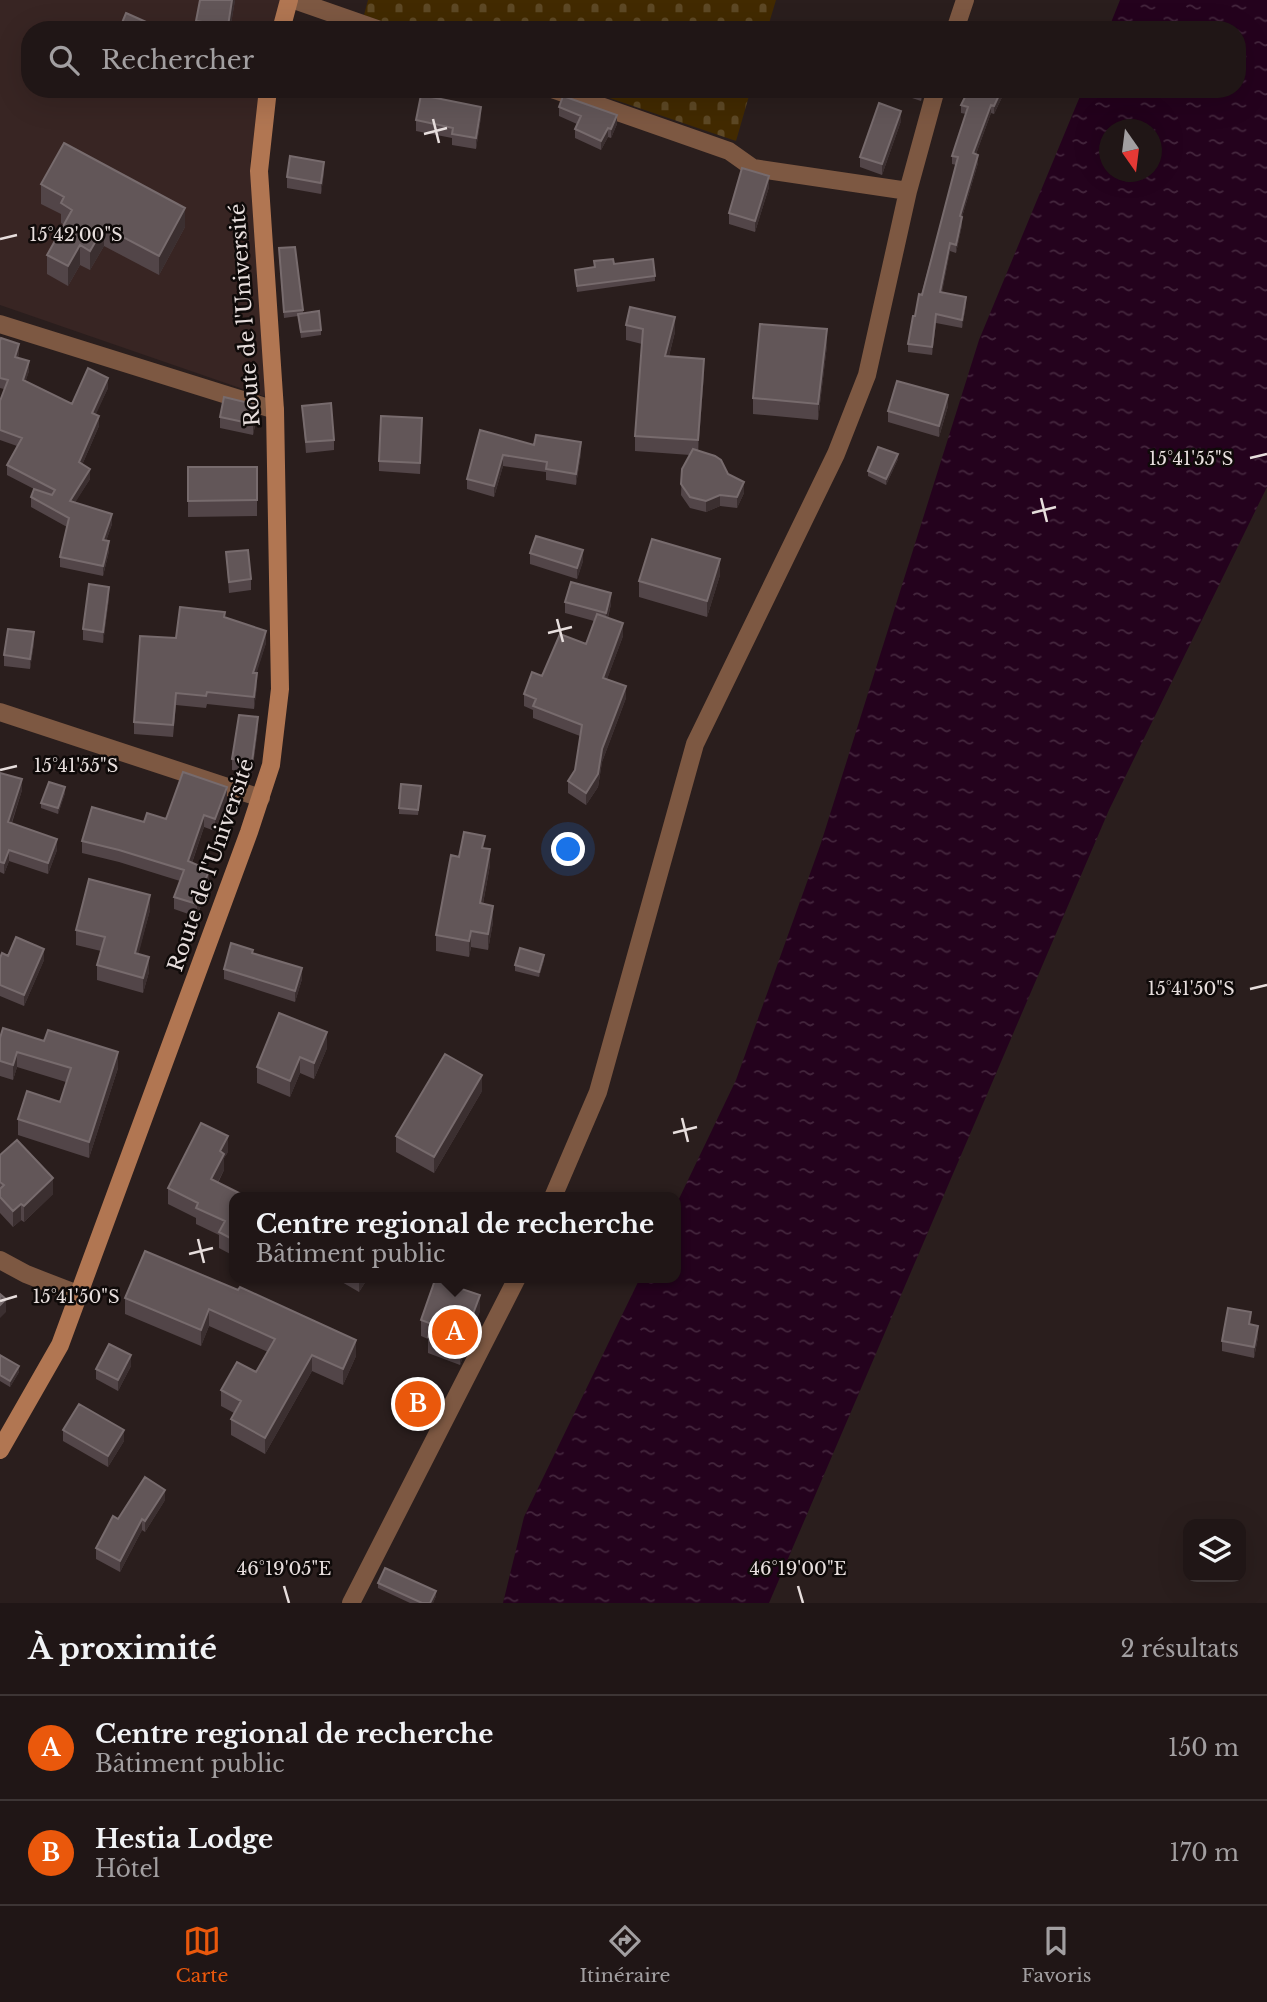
<!DOCTYPE html>
<html lang="fr">
<head>
<meta charset="utf-8">
<style>
  body { margin:0; font-family:"Libre Baskerville",serif; background:#2d2323; color:#f1f3f6 }
  .controls { position:absolute; right:21px; bottom:21px; display:grid; overflow:hidden; border-radius:14px; box-shadow:0 7px 28px #0002 }
  .controls button { width:63px; height:63px; display:grid; place-items:center; padding:0; border:0; border-bottom:2px solid #3d3535; background:#201616; color:#f1f3f6; font:35px sans-serif }
  .compass { position:absolute; left:1099px; top:119px; width:63px; height:63px; border-radius:50%; background:#201616; box-shadow:0 7px 28px #0002; rotate:166deg }
  .you { position:absolute; left:569px; top:850px; width:24px; height:24px; margin:-18px; border:5px solid #fff; border-radius:50%; background:#1a73e8; box-shadow:0 0 0 10px #1a73e833 }
  .badge { display:grid; place-items:center; width:46px; height:46px; border-radius:50%; background:#ea580c; color:#fff; font-size:23px; font-weight:700 }
  .pin { position:absolute; translate:-50% -50%; border:4px solid #fff; box-shadow:0 2px 7px #0006 }
  .popup { position:absolute; left:229px; top:1192px; width:452px; height:91px; box-sizing:border-box; display:grid; place-content:center; border-radius:14px; background:#201616; filter:drop-shadow(0 2px 5px #0005); font-size:23px; white-space:nowrap; color:#a29fa1 }
  .popup b { font-size:26px; color:#f1f3f6 }
  .popup::after { content:''; position:absolute; left:50%; top:100%; margin-left:-14px; border:14px solid transparent; border-top-color:#201616 }
  .list { margin:0; padding:0; list-style:none }
  h2 { display:flex; justify-content:space-between; align-items:center; height:91px; margin:0; padding:0 28px; font-size:30px }
  h2 small { font-size:23px; font-weight:400; color:#a29fa1 }
  .list li { display:grid; grid-template-columns:46px 1fr auto; gap:21px; align-items:center; box-sizing:border-box; height:105px; padding:0 28px; border-top:2px solid #3d3535 }
  .list b { display:block; font-size:26px; white-space:nowrap }
  .list p { margin:0; font-size:23px; white-space:nowrap; color:#a29fa1 }
  .list em { font-size:23px; font-style:normal; color:#a29fa1 }
  .icon { flex:none; width:38px; height:38px; fill:none; stroke:currentColor; stroke-width:2; stroke-linecap:round; stroke-linejoin:round }
  .map { position:relative; flex:none; width:1267px; height:1603px; overflow:hidden }
  .search { position:absolute; background:#201616; box-shadow:0 7px 28px #0002; left:21px; right:21px; top:21px; height:77px; display:flex; align-items:center; gap:18px; box-sizing:border-box; padding:0 24px; border-radius:28px; color:#a29fa1; font-size:26px }
  .sheet { height:301px; background:#201616 }
  nav { display:flex; justify-content:space-around; align-items:center; box-sizing:border-box; height:98px; border-top:2px solid #3d3535; background:#201616; font-size:19px; color:#a29fa1 }
  nav a { display:grid; justify-items:center; gap:4px }
  nav .on { color:#ea580c }
  .map>svg:first-child { display:block }
  .built { fill:#382523 }
  .cemetery { fill:url(#cemetery-stones) }
  .water { fill:url(#water-ripples); fill-rule:evenodd }
  .lines { fill:none; stroke-linecap:round; stroke-linejoin:round }
  .street { stroke:#7d5842; stroke-width:18 }
  .secondary { stroke:#b17652; stroke-width:18 }
  .wall { fill:#524548 }
  .shaded-wall { fill:#3b2f30 }
  .building { fill:#625658; stroke:#776b6d; stroke-width:2 }
  .ticks { fill:none; stroke:#e7dedd; stroke-width:2.5 }
  .labels { text-anchor:middle; dominant-baseline:central; stroke-width:5; stroke-linejoin:round; paint-order:stroke }
  .street-label { font-size:21px; fill:#e7dedd; stroke:#0f0a09 }
  .ticks-label { font-size:18px; text-anchor:middle; fill:#e7dedd; stroke:#0f0a09; stroke-width:5; stroke-linejoin:round; paint-order:stroke }
</style>
</head>
<body>
<div class="map">
<svg width="1267" height="1603" viewBox="0 0 1267 1603">
  <defs>
    <pattern id="cemetery-stones" width="16" height="16" patternUnits="userSpaceOnUse" patternTransform="scale(1.75)"><rect width="16" height="16" fill="#422a00"/><path d="M2 7V4a2 2 0 0 1 4 0v3zM10 15v-3a2 2 0 0 1 4 0v3z" fill="#5d4825"/></pattern>
    <pattern id="water-ripples" width="26" height="14" patternUnits="userSpaceOnUse" patternTransform="scale(1.75)"><rect width="26" height="14" fill="#24021d"/><path d="M2 4q2-2 4 0t4 0M15 11q2-2 4 0t4 0" fill="none" stroke="#44263d"/></pattern>
  </defs>
  <rect width="100%" height="100%" fill="#2a1e1d"/>
  <!-- built -->
  <path class="built" d="M0,0H280L275,30H30V89H264L250,161L272,399L0,305Z"/>
  <!-- cemetery -->
  <path class="cemetery" d="M368,0H776L767,30H407L364,15Z
    M583,89H751L736,141Z"/>
  <!-- water -->
  <path class="water" d="M1120,0H1267V487L1109,810L769,1603H503L524,1517L640,1278H676V1205L736,1080L821,843L979,340L1083,89H1237V30H1108ZM1110,130H1152V172H1110Z"/>
  <g class="lines">
    <!-- street -->
    <path class="street" d="M294,0L380,30
      M955,30L965,0
      M552,89L729,151L753,168L908,191
      M0,324L275,410
      M0,712L261,798
      M553,1197L598,1092L695,744L836,454L867,375L908,191L936,89
      M0,1260L26,1274L80,1295
      M351,1603L517,1278"/>
    <!-- secondary -->
    <path class="secondary" d="M281,30L289,0
      M0,1450L60,1345L249,832L271,765L280,689L275,410L259,171L268,89"/>
  </g>
  <!-- wall -->
  <path class="wall" d="M200,0H235L230,30H196V21Z
    M897,89H924L921,101L897,93Z
    M1006,89L994,114L991,113L976,154L978,163L962,217V225L956,253L950,251L942,292L966,305L962,328L936,323L932,355L908,352V344L956,165L952,164V156L966,114L961,113V105Z
    M559,107L617,124L611,138L608,137L601,150L575,138V129L577,124L559,116Z
    M481,117L476,149L452,145V138L416,131V120Z
    M901,121L882,175L860,167V157Z
    M324,172L321,194L287,188V177Z
    M41,184L185,227L159,275L104,246L90,270L80,265L68,286L47,274V255L64,225L61,223V214L41,204Z
    M769,187L755,232L729,224V213Z
    M279,254L303,310V313L321,330V335L301,338L298,316L284,318Z
    M594,261L655,276V281L577,292L575,270L594,267Z
    M626,325L675,332L669,356L704,374L698,451L728,474L744,493L737,508L720,506L706,512L690,508L681,495L682,469L690,455L635,451V436L642,344L626,340Z
    M0,341L19,353L18,358L29,371L25,382L72,404L108,388L95,415L99,426L82,465L90,479L75,502L112,524L106,541L109,551L103,576L60,567V557L67,527L31,507V497L34,489L7,475V465L17,446L0,440V401L4,389L0,388Z
    M827,345L818,420L753,414V398Z
    M302,406L334,440V450L306,453Z
    M948,406L939,437L888,422V411Z
    M257,416L253,435L220,428V417Z
    M422,429L420,474L379,471V461Z
    M480,430L534,445L581,453L576,485L546,480V472L503,466L494,497L467,489V479Z
    M898,459L886,485L868,476V471Z
    M188,467H257V516L188,517Z
    M226,552L251,579V590L229,593Z
    M530,553L583,561L577,579L530,564Z
    M720,575L707,617L639,597V581Z
    M109,598L103,643L83,640V629Z
    M565,602L611,604L608,618L623,636L607,679L626,698L602,762L598,787L586,805L568,793V781L575,770L580,736L533,718V710L524,706V694L542,676L586,644L594,621L565,613Z
    M225,617L266,643L256,673L257,685L254,709L207,704L206,708L176,705L173,737L134,734V722L176,638Z
    M34,643L30,669L4,666V655Z
    M258,728L252,773L232,770V759Z
    M0,773L22,790L12,823L57,850L48,874L9,861L4,874L0,872Z
    M421,791L418,815L399,814V808Z
    M65,793L58,814L41,808V803Z
    M227,800L215,831L204,827L192,863L209,882L197,917L174,909V897L180,881L119,862L82,853V841L144,822L166,819Z
    M485,848L490,865L483,904L493,922L488,950L471,947L469,957L436,951V935L459,857Z
    M150,910L138,954L149,972L143,993L97,980V965L101,951L76,945V930Z
    M253,953L302,979L295,1002L224,979V969Z
    M8,956L44,960L24,1006L0,996V958Z
    M544,960L539,977L515,971V965Z
    M0,1038L118,1068L89,1158L18,1135V1119L60,1102L66,1082L17,1067L13,1080L0,1076Z
    M327,1048L314,1079L300,1073L290,1097L257,1083V1067Z
    M482,1091L434,1173L396,1152V1136Z
    M228,1152L224,1158V1170L218,1183L234,1197V1256L219,1248V1235L196,1224V1218L168,1204V1188Z
    M0,1155L53,1194L24,1222L21,1220L13,1227L0,1213Z
    M145,1251L356,1356L343,1385L312,1371L265,1454L231,1435V1419L234,1413L221,1406V1390L256,1372L268,1352L209,1326L201,1346L125,1314V1298Z
    M335,1278H368L359,1292Z
    M480,1311L460,1365L428,1353V1339L421,1336V1320Z
    M1251,1324L1258,1337L1254,1358L1222,1351V1341Z
    M0,1355L19,1372L10,1387L0,1381Z
    M131,1366L118,1391L96,1379V1369Z
    M63,1430L124,1441L108,1467L63,1441Z
    M165,1500L145,1532L142,1530L120,1572L96,1559V1548L118,1519Z
    M378,1583L436,1596L433,1603H410L378,1588Z"/>
  <!-- shaded-wall -->
  <path class="shaded-wall" d="M232,0H235L230,30H228Z
    M922,89H924L921,101V92Z
    M1002,89H1006L994,114V106Z
    M991,105V113L973,162V153Z
    M481,107V117L476,149V138Z
    M901,111V121L882,175V164Z
    M617,115V124L611,138V129Z
    M608,128V137L601,150V141Z
    M978,155V163L960,224V216Z
    M324,162V172L321,194V183Z
    M769,176V187L755,232V221Z
    M185,208V227L159,275V256Z
    M962,217V225L956,253V245Z
    M104,227V246L90,270V251Z
    M950,243V251L940,300V292Z
    M80,245V265L68,286V266Z
    M966,297V305L962,328V320Z
    M936,314V323L932,355V347Z
    M675,317V332L665,371V356Z
    M827,329V345L818,420V404Z
    M19,344V353L15,367V357Z
    M704,359V374L698,455V440Z
    M29,361V371L23,390V380Z
    M108,378V388L92,423V413Z
    M948,395V406L939,437V426Z
    M257,405V416L253,435V424Z
    M99,416V426L79,472V462Z
    M581,442V453L576,485V474Z
    M898,454V459L886,485V479Z
    M503,455V466L494,497V486Z
    M90,469V479L70,511V501Z
    M744,482V493L737,508V497Z
    M720,495V506L706,512V501Z
    M112,514V524L103,550V540Z
    M109,541V551L103,576V566Z
    M583,550V561L577,579V568Z
    M720,559V575L707,617V601Z
    M109,587V598L103,643V632Z
    M611,593V604L606,624V613Z
    M623,623V636L603,690V678Z
    M266,631V643L253,685V673Z
    M34,632V643L30,669V659Z
    M257,673V685L254,709V697Z
    M626,686V698L602,762L598,787L586,805V793Z
    M258,717V728L252,773V762Z
    M22,779V790L8,833V822Z
    M65,787V793L58,814V808Z
    M227,787V800L215,831V819Z
    M204,815V827L188,874V861Z
    M57,839V850L48,874V863Z
    M490,849V865L480,919V903Z
    M9,850V861L4,874V863Z
    M209,870V882L197,917V904Z
    M150,895V910L135,968V953Z
    M493,906V922L488,950V934Z
    M471,931V947L469,957V941Z
    M44,949V960L24,1006V995Z
    M544,955V960L539,977V972Z
    M149,957V972L143,993V978Z
    M302,968V979L295,1002V991Z
    M327,1032V1048L314,1079V1063Z
    M17,1052V1067L13,1080V1065Z
    M118,1052V1068L89,1158V1142Z
    M300,1057V1073L290,1097V1081Z
    M482,1075V1091L434,1173V1157Z
    M228,1136V1152L224,1158V1170L211,1195V1179L220,1151Z
    M53,1178V1194L24,1222V1206Z
    M21,1204V1220L13,1227V1211Z
    M359,1278H368L359,1292Z
    M480,1295V1311L460,1365V1349Z
    M6,1299V1312L0,1318V1305Z
    M209,1309V1326L201,1346V1330Z
    M1258,1326V1337L1254,1358V1347Z
    M356,1340V1356L343,1385V1369Z
    M131,1355V1366L118,1391V1380Z
    M312,1355V1371L265,1454V1438Z
    M19,1366V1372L10,1387V1381Z
    M124,1430V1441L108,1467V1456Z
    M165,1490V1500L145,1532V1521Z
    M142,1519V1530L120,1572V1561Z
    M436,1591V1596L433,1603H430Z"/>
  <!-- building -->
  <path class="building" d="M200,0H232L228,26L196,21Z
    M126,13L164,30H119Z
    M969,89H1002L994,106L991,105L973,153L978,155L960,216L962,217L956,245L950,243L940,292L966,297L962,320L936,314L932,347L908,344L913,316H915L919,294L922,295L958,157L952,156L968,107L961,105Z
    M421,95L481,107L476,138L452,134L453,128L416,120Z
    M563,96L617,115L611,129L608,128L601,141L575,129L581,116L559,107Z
    M879,103L901,111L882,164L860,157Z
    M64,143L185,208L159,256L104,227L90,251L80,245L68,266L47,255L72,210L61,203L64,197L41,184Z
    M290,156L324,162L321,183L287,177Z
    M742,168L769,176L755,221L729,213Z
    M295,247L303,310L284,312L279,248Z
    M613,259L614,264L653,259L655,276L577,286L575,270L595,267L594,261Z
    M630,307L675,317L665,356L704,359L698,440L635,436L643,329L626,325Z
    M319,311L321,330L301,332L298,314Z
    M760,324L827,329L818,404L753,398Z
    M1,338L19,344L15,357L29,361L23,380L72,404L88,368L108,378L92,413L99,416L79,462L90,469L70,501L112,514L103,540L109,541L103,566L60,557L69,518L31,497L34,489L52,495L55,490L7,465L22,438L0,430V401L8,380L0,378V341Z
    M897,381L948,395L939,426L888,411Z
    M224,397L257,405L253,424L220,417Z
    M331,403L334,440L306,442L302,406Z
    M381,416L422,418L420,463L379,461Z
    M480,430L534,445L536,435L581,442L576,474L546,469L547,462L503,455L494,486L467,479Z
    M878,447L898,454L886,479L868,471Z
    M693,449L715,456L721,460L728,474L744,482L737,497L720,495L706,501L690,497L681,484L682,469Z
    M188,467H257V500L188,501Z
    M536,536L583,550L577,568L530,553Z
    M652,539L720,559L707,601L639,581Z
    M248,550L251,579L229,582L226,552Z
    M571,582L611,593L606,613L565,602Z
    M89,584L109,587L103,632L83,629Z
    M180,607L225,612L224,617L266,631L253,673H257L254,697L207,692L206,696L176,693L173,725L134,722L140,636L176,638Z
    M597,614L623,623L603,678L626,686L602,749L598,774L586,793L568,781L575,770L582,725L533,706L536,699L524,694L532,672L542,676L560,634L586,644Z
    M8,629L34,632L30,659L4,655Z
    M239,715L258,717L252,762L232,759Z
    M183,772L227,787L215,819L204,815L188,861L209,870L197,904L174,897L184,870L119,850L82,841L92,807L144,822L147,813L166,819Z
    M0,773L22,779L8,822L57,839L48,863L9,850L4,863L0,862Z
    M49,782L65,787L58,808L41,803Z
    M401,784L421,786L418,810L399,808Z
    M464,832L485,836L482,848L490,849L480,903L493,906L488,934L471,931L469,941L436,935L451,855L459,857Z
    M89,879L150,895L135,953L149,957L143,978L97,965L105,937L76,930Z
    M16,937L44,949L24,995L0,985V958L2,953L8,956Z
    M231,943L253,950L252,953L302,968L295,991L224,969Z
    M520,948L544,955L539,972L515,965Z
    M279,1013L327,1032L314,1063L300,1057L290,1081L257,1067Z
    M3,1028L44,1041L48,1030L118,1052L89,1142L18,1119L27,1091L60,1102L71,1068L17,1052L13,1065L0,1061V1038Z
    M445,1054L482,1075L434,1157L396,1136Z
    M201,1123L228,1136L220,1151L224,1154L211,1179L247,1197H234V1240L219,1232L225,1221L196,1208L198,1203L168,1188Z
    M17,1140L53,1178L24,1206L21,1204L13,1211L0,1197V1189L4,1185L0,1182V1155Z
    M145,1251L238,1290L240,1287L356,1340L343,1369L312,1355L265,1438L231,1419L241,1401L221,1390L237,1362L256,1372L275,1339L209,1309L201,1330L125,1298Z
    M435,1280L480,1295L460,1349L428,1337L432,1324L421,1320Z
    M0,1294L6,1299L0,1305Z
    M1228,1308L1251,1312L1249,1324L1258,1326L1254,1347L1222,1341Z
    M109,1344L131,1355L118,1380L96,1369Z
    M0,1355L19,1366L10,1381L0,1375Z
    M79,1404L124,1430L108,1456L63,1430Z
    M145,1477L165,1490L145,1521L142,1519L120,1561L96,1548L113,1516L118,1519Z
    M385,1568L436,1591L430,1603H422L378,1583Z"/>
  <!-- ticks -->
  <path class="ticks" d="M433,119L439,143M424,134L447,128M0,239L17,235M1250,458L1267,454M1041,498L1047,522M1032,513L1056,507M557,619L563,642M548,633L572,627M0,770L17,766M1250,989L1267,985M682,1118L688,1142M673,1133L697,1127M198,1239L204,1263M189,1254L213,1248M0,1301L17,1296M284,1586L289,1603M798,1586L803,1603"/>
  <g class="labels">
    <!-- street labels -->
    <g class="street-label">
      <text transform="translate(245 315) rotate(-94)">Route de l'Université</text>
      <text transform="translate(211 865) rotate(-71)">Route de l'Université</text>
    </g>
  </g>
  <g class="ticks-label">
    <text x="76" y="241">15°42'00"S</text>
    <text x="1191" y="465">15°41'55"S</text>
    <text x="76" y="772">15°41'55"S</text>
    <text x="1191" y="995">15°41'50"S</text>
    <text x="76" y="1303">15°41'50"S</text>
    <text x="284" y="1575">46°19'05"E</text>
    <text x="798" y="1575">46°19'00"E</text>
  </g>
</svg>
<div class="controls">
<button><svg class="icon" aria-label="layers" viewBox="0 0 24 24"><path d="M12 4l9 5-9 5-9-5zM3 14l9 5 9-5"/></svg></button>
</div>
<svg class="compass" viewBox="-18 -18 36 36"><path d="M0-13l5 13h-10z" fill="#e53935"/><path d="M0 13l5-13h-10z" fill="#a29fa1"/></svg>
<div class="you"></div>
<div class="pin badge" style="left:455px;top:1332px">A</div>
<div class="popup"><b>Centre regional de recherche</b>Bâtiment public</div>
<div class="pin badge" style="left:418px;top:1404px">B</div>
<div class="search"><svg class="icon" aria-label="search" viewBox="0 0 24 24"><circle cx="10" cy="10" r="6"/><path d="M15 15l6 6"/></svg>Rechercher</div>
</div>
<section class="sheet">
<h2>À proximité<small>2 résultats</small></h2>
<ul class="list">
<li><span class="badge">A</span><div><b>Centre regional de recherche</b><p>Bâtiment public</p></div><em>150 m</em></li>
<li><span class="badge">B</span><div><b>Hestia Lodge</b><p>Hôtel</p></div><em>170 m</em></li>
</ul>
</section>
<nav>
<a class="on"><svg class="icon" aria-label="map" viewBox="0 0 24 24"><path d="M3 6l6-2 6 2 6-2v14l-6 2-6-2-6 2zM9 4v14M15 6v14"/></svg>Carte</a>
<a><svg class="icon" aria-label="directions" viewBox="0 0 24 24"><path d="M12 3l9 9-9 9-9-9zM9 14v-3h6M13 9l2 2-2 2"/></svg>Itinéraire</a>
<a><svg class="icon" aria-label="saved" viewBox="0 0 24 24"><path d="M7 4h10v16l-5-4-5 4z"/></svg>Favoris</a>
</nav>
</body>
</html>
